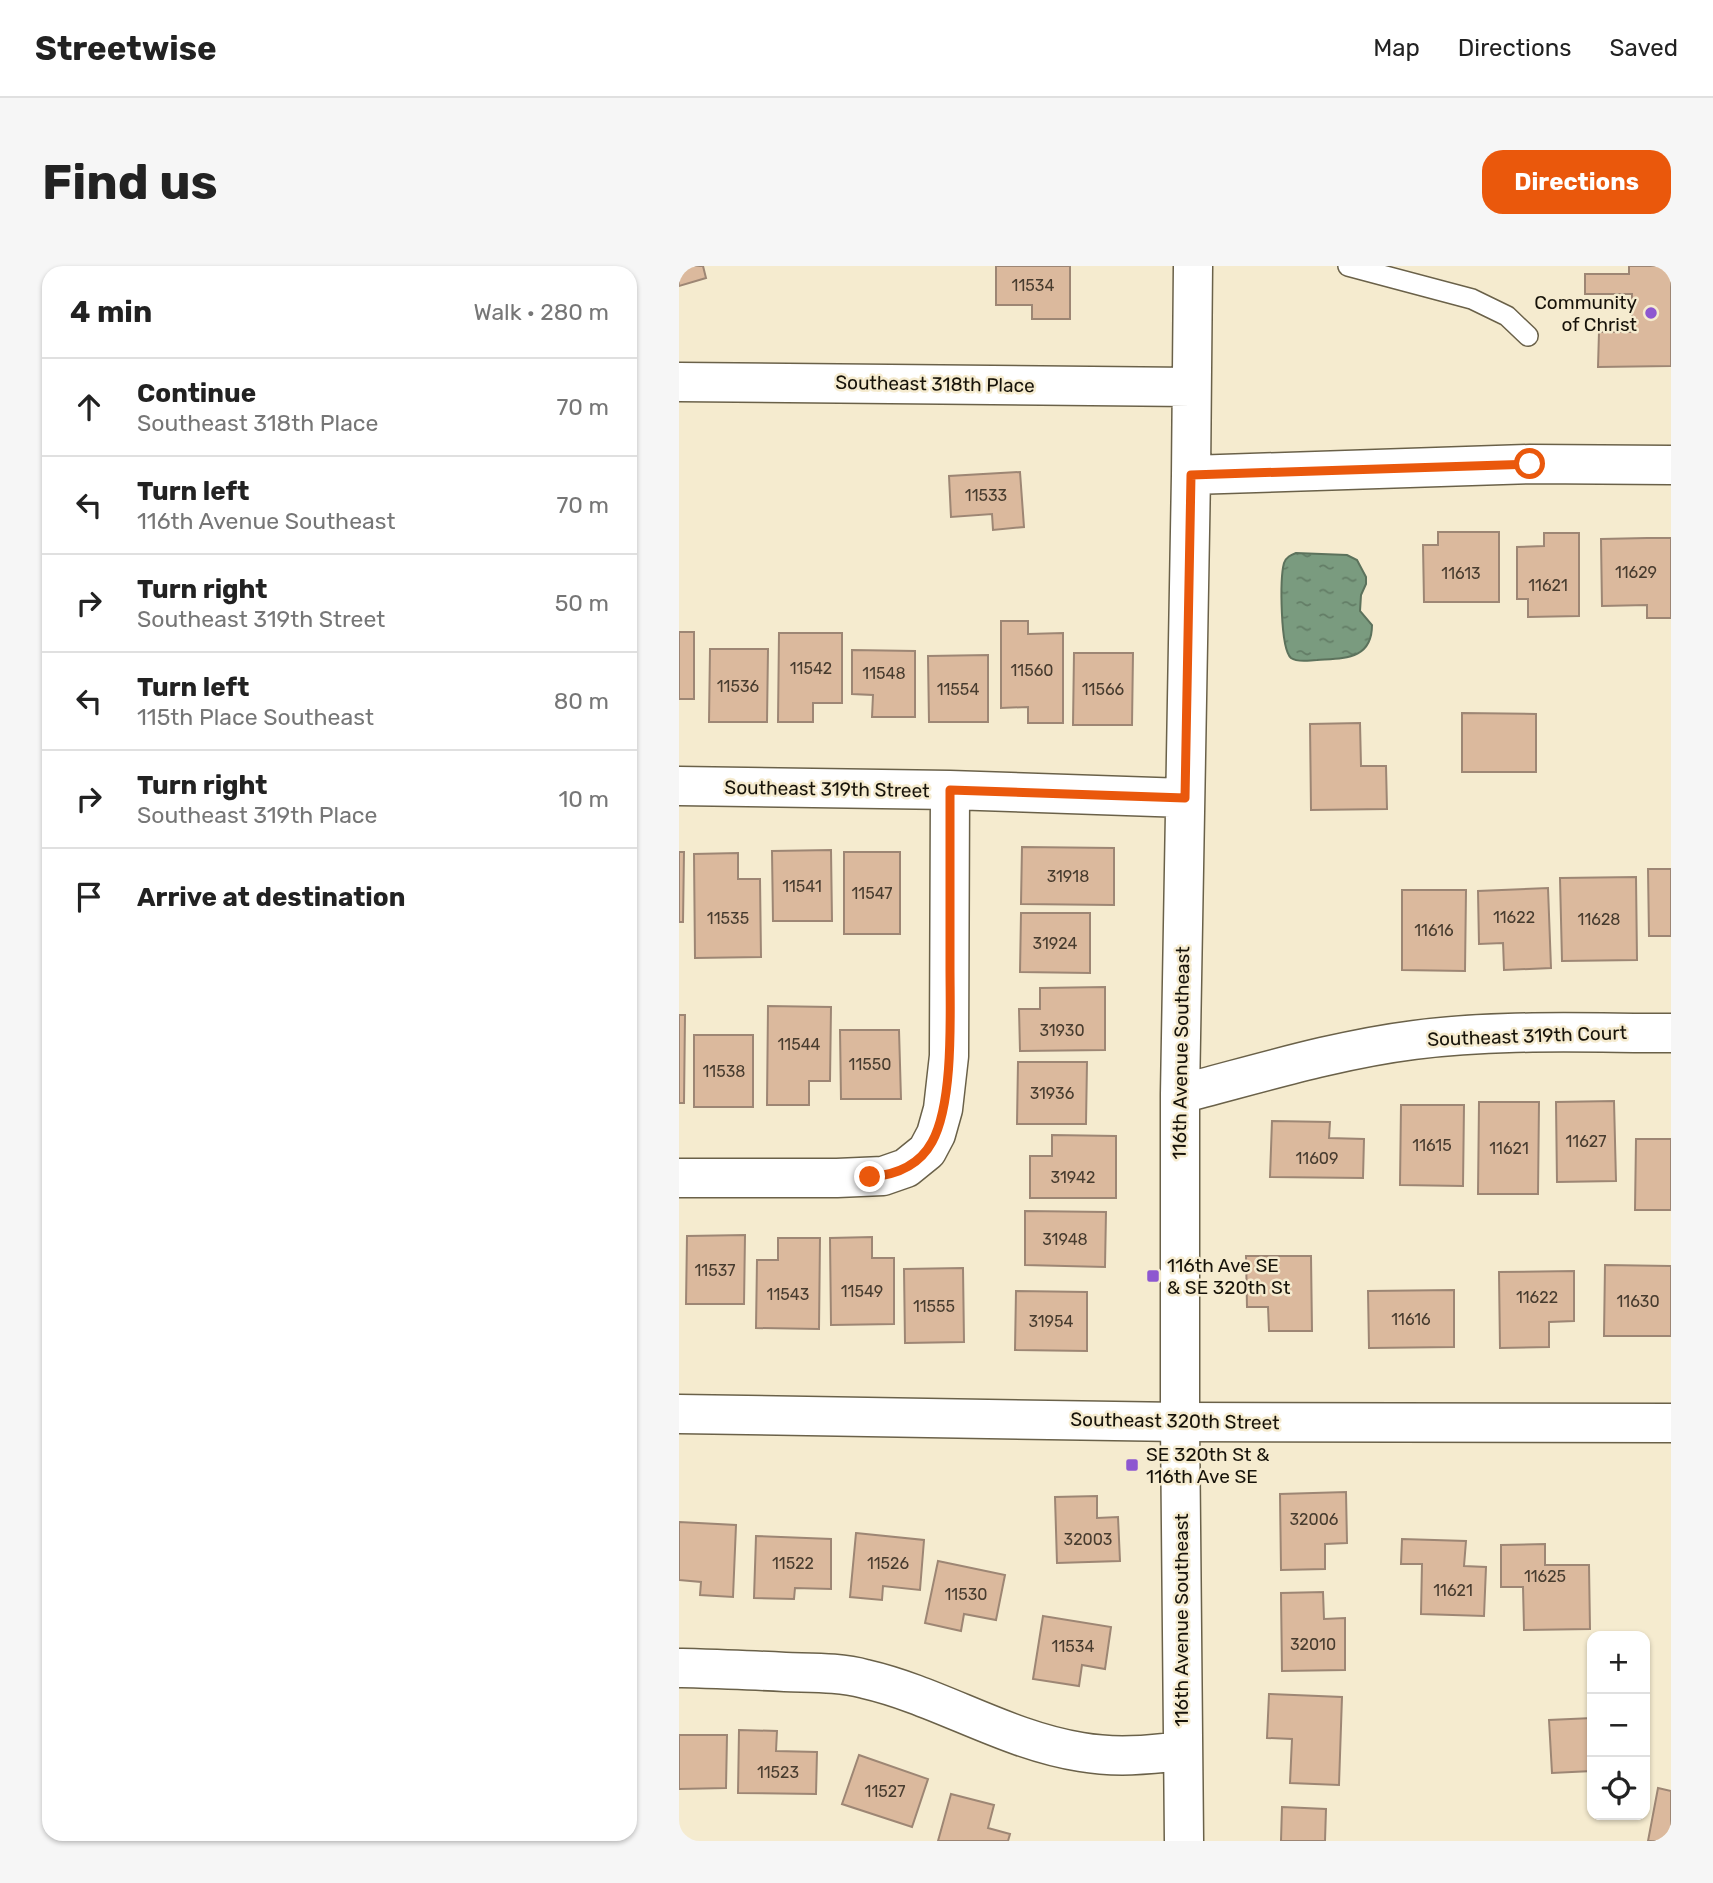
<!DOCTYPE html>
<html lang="en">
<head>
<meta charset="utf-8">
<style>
  body { margin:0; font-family:Rubik,sans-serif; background:#f6f6f6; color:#222 }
  .controls { position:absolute; right:21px; bottom:21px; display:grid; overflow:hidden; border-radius:14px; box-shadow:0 2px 5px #0004 }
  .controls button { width:63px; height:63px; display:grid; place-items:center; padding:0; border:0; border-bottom:2px solid #e0e0e0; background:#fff; color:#222; font:35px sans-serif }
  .stop { position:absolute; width:21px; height:21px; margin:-16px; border:5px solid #ea580c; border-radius:50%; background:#fff }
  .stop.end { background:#ea580c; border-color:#fff; box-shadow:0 2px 7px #0008 }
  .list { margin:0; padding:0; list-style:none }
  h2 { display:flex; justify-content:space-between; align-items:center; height:91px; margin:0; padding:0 28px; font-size:30px }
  h2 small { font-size:23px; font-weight:400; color:#767676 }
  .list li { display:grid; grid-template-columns:46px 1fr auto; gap:21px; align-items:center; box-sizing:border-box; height:98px; padding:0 28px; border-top:2px solid #e0e0e0 }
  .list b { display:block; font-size:26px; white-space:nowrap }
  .list p { margin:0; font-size:23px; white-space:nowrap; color:#767676 }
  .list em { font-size:23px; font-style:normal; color:#767676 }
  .icon { flex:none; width:38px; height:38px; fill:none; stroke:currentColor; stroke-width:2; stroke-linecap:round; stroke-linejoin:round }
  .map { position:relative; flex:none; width:992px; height:1575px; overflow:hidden; border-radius:21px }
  header { display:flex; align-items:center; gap:42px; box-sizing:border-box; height:98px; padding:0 35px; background:#fff; border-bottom:2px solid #e0e0e0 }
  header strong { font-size:33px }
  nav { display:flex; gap:38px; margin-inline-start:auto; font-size:24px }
  .intro { display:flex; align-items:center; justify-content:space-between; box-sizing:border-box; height:168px; padding:0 42px }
  h1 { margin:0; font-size:49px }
  .button { padding:18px 32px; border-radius:21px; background:#ea580c; color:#fff; font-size:24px; font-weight:700 }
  main { display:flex; gap:42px; padding:0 42px }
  aside { flex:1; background:#fff; border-radius:21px; box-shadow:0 2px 5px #0004 }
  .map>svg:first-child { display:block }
  .water { fill:url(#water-ripples); stroke:#5c725c; stroke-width:2 }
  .building { fill:#dbb99d; stroke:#9d8674; stroke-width:2 }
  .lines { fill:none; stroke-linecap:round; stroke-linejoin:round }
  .service-casing { stroke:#6a6149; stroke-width:22 }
  .minor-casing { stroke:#6a6149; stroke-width:41 }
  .tertiary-casing { stroke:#6a6149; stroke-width:41 }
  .service { stroke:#fff; stroke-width:19 }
  .minor { stroke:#fff; stroke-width:38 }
  .tertiary { stroke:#fff; stroke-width:38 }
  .route { stroke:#ea580c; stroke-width:9 }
  .poi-dot { fill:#8d57d0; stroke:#f5ebcf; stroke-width:2.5 }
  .labels { text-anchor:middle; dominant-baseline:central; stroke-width:5; stroke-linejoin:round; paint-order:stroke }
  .number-label { font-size:16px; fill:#483c2f }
  .poi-label { font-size:19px; fill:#17130a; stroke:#f5ebcf; text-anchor:start }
  .street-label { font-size:19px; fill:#17130a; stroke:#f5ebcf }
</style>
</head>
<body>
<header>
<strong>Streetwise</strong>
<nav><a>Map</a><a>Directions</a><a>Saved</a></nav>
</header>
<div class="intro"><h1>Find us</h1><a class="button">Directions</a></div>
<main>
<aside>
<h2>4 min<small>Walk · 280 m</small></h2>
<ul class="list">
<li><svg class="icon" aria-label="ahead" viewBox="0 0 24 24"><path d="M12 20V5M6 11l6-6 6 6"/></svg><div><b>Continue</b><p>Southeast 318th Place</p></div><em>70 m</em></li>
<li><svg class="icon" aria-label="left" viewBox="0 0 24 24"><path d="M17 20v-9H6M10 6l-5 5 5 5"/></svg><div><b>Turn left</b><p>116th Avenue Southeast</p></div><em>70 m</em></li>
<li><svg class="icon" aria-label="right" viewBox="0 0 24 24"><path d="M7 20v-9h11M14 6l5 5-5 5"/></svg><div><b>Turn right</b><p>Southeast 319th Street</p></div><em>50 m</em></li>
<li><svg class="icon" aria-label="left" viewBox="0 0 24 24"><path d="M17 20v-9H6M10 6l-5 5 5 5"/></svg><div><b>Turn left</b><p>115th Place Southeast</p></div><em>80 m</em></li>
<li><svg class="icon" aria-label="right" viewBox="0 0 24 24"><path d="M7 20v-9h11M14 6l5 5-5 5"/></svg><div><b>Turn right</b><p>Southeast 319th Place</p></div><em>10 m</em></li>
<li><svg class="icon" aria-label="arrive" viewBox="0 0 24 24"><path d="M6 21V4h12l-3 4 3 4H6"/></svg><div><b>Arrive at destination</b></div></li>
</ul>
</aside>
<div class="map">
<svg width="992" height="1575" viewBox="0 0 992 1575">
  <defs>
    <pattern id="water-ripples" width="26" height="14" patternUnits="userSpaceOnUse" patternTransform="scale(1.75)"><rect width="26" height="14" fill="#7a9b7f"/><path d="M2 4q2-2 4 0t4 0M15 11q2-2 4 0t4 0" fill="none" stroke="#637d66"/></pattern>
  </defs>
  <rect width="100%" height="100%" fill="#f5ebcf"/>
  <!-- water -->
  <path class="water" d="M617,287L668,289L678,294L687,311V318L682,329L681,345L693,359C693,394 665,392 638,394C631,394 619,397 612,392C601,382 601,312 605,297C607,291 612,289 617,287Z"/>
  <!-- building -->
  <path class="building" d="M0,0H24L27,12L0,20Z
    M317,0H391V53H353V39H317Z
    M950,0H992V100L919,101L920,66H953V28H906V8H950Z
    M341,206L345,261L314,264L313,248L272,251L270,210Z
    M759,266H820V336H745L744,279H759Z
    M865,267H900V350L849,351V333H838V281L865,280Z
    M968,272H992V352H968V339L923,340L922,273Z
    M322,355H349V368L384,367V457H349V441L322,442Z
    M0,366H15V433H0Z
    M100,367H163V437H134V456H99Z
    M31,383H89L88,456H30Z
    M173,384L236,385V451H193L194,429L173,428Z
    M395,387H454L453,459H394Z
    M309,389V456H250L249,390Z
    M783,447L857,448V506H783Z
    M681,457L682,500H707L708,543L632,544L631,458Z
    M343,581L435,582V639L342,638Z
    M152,584L153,655H94L93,585Z
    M0,586H5L4,656H0Z
    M165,586H221V668H165Z
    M59,587V613H81L82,691L16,692L15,588Z
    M969,603H992V670H970Z
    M957,611L958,694L883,695L881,612Z
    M869,622L872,702L825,704L824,677L800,678L799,625Z
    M723,624H787L786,705L723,704Z
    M342,647H411V707L341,706Z
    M426,721V784L341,785L340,743H361V722Z
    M89,740L152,741L151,815H130V839H88Z
    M0,749H6L5,837H0Z
    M161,764H220L222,833H162Z
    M15,769H74V841H15Z
    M339,796H408L407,858H338Z
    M935,835L937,915L878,916L877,836Z
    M800,836H860L859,928H799Z
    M722,839H785L784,920L721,919Z
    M593,855L651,856L650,872L685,873L684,912L591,911Z
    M373,869L437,870V932H351V890H373Z
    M957,873H992V944H956Z
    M346,945L427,946L426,1001L346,999Z
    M66,969L65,1038H7L8,970Z
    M193,971V992H215V1058L152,1059L151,972Z
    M99,972H141L140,1063L77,1062L78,994H99Z
    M567,990H632L633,1065H590L589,1041H568Z
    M926,999L992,1000V1070H925Z
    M284,1002L285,1076L226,1077L225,1003Z
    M895,1005V1055L870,1056V1081L821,1082L820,1006Z
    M775,1024V1081L690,1082L689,1025Z
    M337,1025L408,1026V1085L336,1084Z
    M667,1226L668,1277L646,1278V1303L602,1304L601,1228Z
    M418,1230V1252L439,1251L441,1295L378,1297L376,1231Z
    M0,1256L57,1259L54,1331L21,1329L22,1316L0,1314Z
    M177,1267L245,1274L241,1324L204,1320L203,1334L171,1331Z
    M77,1270L152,1273V1323L116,1322L115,1333L75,1332Z
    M723,1273L787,1275L785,1300L807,1301L805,1350L742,1348L743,1298H722Z
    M866,1278V1299H910L911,1363L845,1364L844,1321H822V1279Z
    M259,1295L326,1309L317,1354L285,1348L282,1365L246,1357Z
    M644,1326L645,1353L666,1352V1404L603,1405L602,1327Z
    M364,1350L432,1361L426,1403L403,1399L400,1420L354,1413Z
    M590,1428L663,1431L660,1519L611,1517L613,1473L588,1472Z
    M913,1452V1505L873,1507L870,1454Z
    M60,1464L98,1465L97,1485L138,1486L137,1528L59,1527Z
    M0,1469H48L47,1522L0,1523Z
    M180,1489L249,1513L233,1561L163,1538Z
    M979,1522L992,1525V1575H969Z
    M272,1528L315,1539L309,1562L331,1568L329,1575H259Z
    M603,1541L647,1543L646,1575H602Z"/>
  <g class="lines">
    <!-- service casing -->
    <g class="service-casing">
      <path id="service" d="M669,0L793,33L828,50L849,70"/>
    </g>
    <!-- minor casing -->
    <g class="minor-casing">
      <path id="minor" d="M0,116L512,121
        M512,209L851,198L992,199
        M0,520L271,524L506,532
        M501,828C579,808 656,784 735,774C820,763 907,767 992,767
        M0,912H158L204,910L227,902L248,885L257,868L264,843L270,790L271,524
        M0,1402C35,1403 71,1404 106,1406C133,1407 160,1406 186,1413C260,1430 326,1474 402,1486C436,1492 469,1489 503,1485
        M505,1575L501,1156V828L512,209L514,0"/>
    </g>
    <!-- tertiary casing -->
    <g class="tertiary-casing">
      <path id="tertiary" d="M0,1148L501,1156L992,1157"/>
    </g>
    <!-- service -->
    <use href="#service" class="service"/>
    <!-- minor -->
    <use href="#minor" class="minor"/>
    <!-- tertiary -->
    <use href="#tertiary" class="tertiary"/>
  </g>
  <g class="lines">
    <!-- route -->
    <path class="route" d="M191,911C216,909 240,900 253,876C275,836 271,748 271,702C271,642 271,583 271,524L506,532L512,209L851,198"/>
  </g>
  <!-- markers -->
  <g class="poi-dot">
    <circle cx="972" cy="47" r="7"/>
    <rect x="467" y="1003" width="14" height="14" rx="3.5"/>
    <rect x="446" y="1192" width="14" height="14" rx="3.5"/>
  </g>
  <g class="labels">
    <!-- number labels -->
    <g class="number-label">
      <text x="354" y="19">11534</text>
      <text x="307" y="229">11533</text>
      <text x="957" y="306">11629</text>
      <text x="782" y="307">11613</text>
      <text x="869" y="319">11621</text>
      <text x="132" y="402">11542</text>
      <text x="353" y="404">11560</text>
      <text x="205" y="407">11548</text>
      <text x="59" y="420">11536</text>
      <text x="279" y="423">11554</text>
      <text x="424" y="423">11566</text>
      <text x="389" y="610">31918</text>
      <text x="123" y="620">11541</text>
      <text x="193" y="627">11547</text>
      <text x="835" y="651">11622</text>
      <text x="49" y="652">11535</text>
      <text x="920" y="653">11628</text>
      <text x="755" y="664">11616</text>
      <text x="376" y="677">31924</text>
      <text x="383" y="764">31930</text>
      <text x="120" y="778">11544</text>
      <text x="191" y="798">11550</text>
      <text x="45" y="805">11538</text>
      <text x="373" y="827">31936</text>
      <text x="907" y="875">11627</text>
      <text x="753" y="879">11615</text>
      <text x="830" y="882">11621</text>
      <text x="638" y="892">11609</text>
      <text x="394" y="911">31942</text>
      <text x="386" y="973">31948</text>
      <text x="36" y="1004">11537</text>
      <text x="183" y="1025">11549</text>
      <text x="109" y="1028">11543</text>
      <text x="858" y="1031">11622</text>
      <text x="959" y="1035">11630</text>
      <text x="255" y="1040">11555</text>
      <text x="732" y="1053">11616</text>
      <text x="372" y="1055">31954</text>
      <text x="635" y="1253">32006</text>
      <text x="409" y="1273">32003</text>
      <text x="114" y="1297">11522</text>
      <text x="209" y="1297">11526</text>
      <text x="866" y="1310">11625</text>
      <text x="774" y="1324">11621</text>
      <text x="287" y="1328">11530</text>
      <text x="634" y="1378">32010</text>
      <text x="394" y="1380">11534</text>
      <text x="99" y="1506">11523</text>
      <text x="206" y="1525">11527</text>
    </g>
    <!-- poi labels -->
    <g class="poi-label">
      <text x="958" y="36" text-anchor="end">Community<tspan x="958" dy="22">of Christ</tspan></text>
      <text x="488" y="999">116th Ave SE<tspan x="488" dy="22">&amp; SE 320th St</tspan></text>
      <text x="467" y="1188">SE 320th St &amp;<tspan x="467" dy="22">116th Ave SE</tspan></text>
    </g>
    <!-- street labels -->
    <g class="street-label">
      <text transform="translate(256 118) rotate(1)">Southeast 318th Place</text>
      <text transform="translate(148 523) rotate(1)">Southeast 319th Street</text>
      <text transform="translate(848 770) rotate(-2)">Southeast 319th Court</text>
      <text transform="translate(502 787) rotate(-89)">116th Avenue Southeast</text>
      <text transform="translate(496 1155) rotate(1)">Southeast 320th Street</text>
      <text transform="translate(502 1354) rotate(-90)">116th Avenue Southeast</text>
    </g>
  </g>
</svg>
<div class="controls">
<button>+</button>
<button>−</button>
<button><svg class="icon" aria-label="locate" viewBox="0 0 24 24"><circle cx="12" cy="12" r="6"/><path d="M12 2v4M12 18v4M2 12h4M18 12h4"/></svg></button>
</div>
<div class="stop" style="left:851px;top:198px"></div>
<div class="stop end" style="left:191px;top:911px"></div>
</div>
</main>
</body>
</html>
